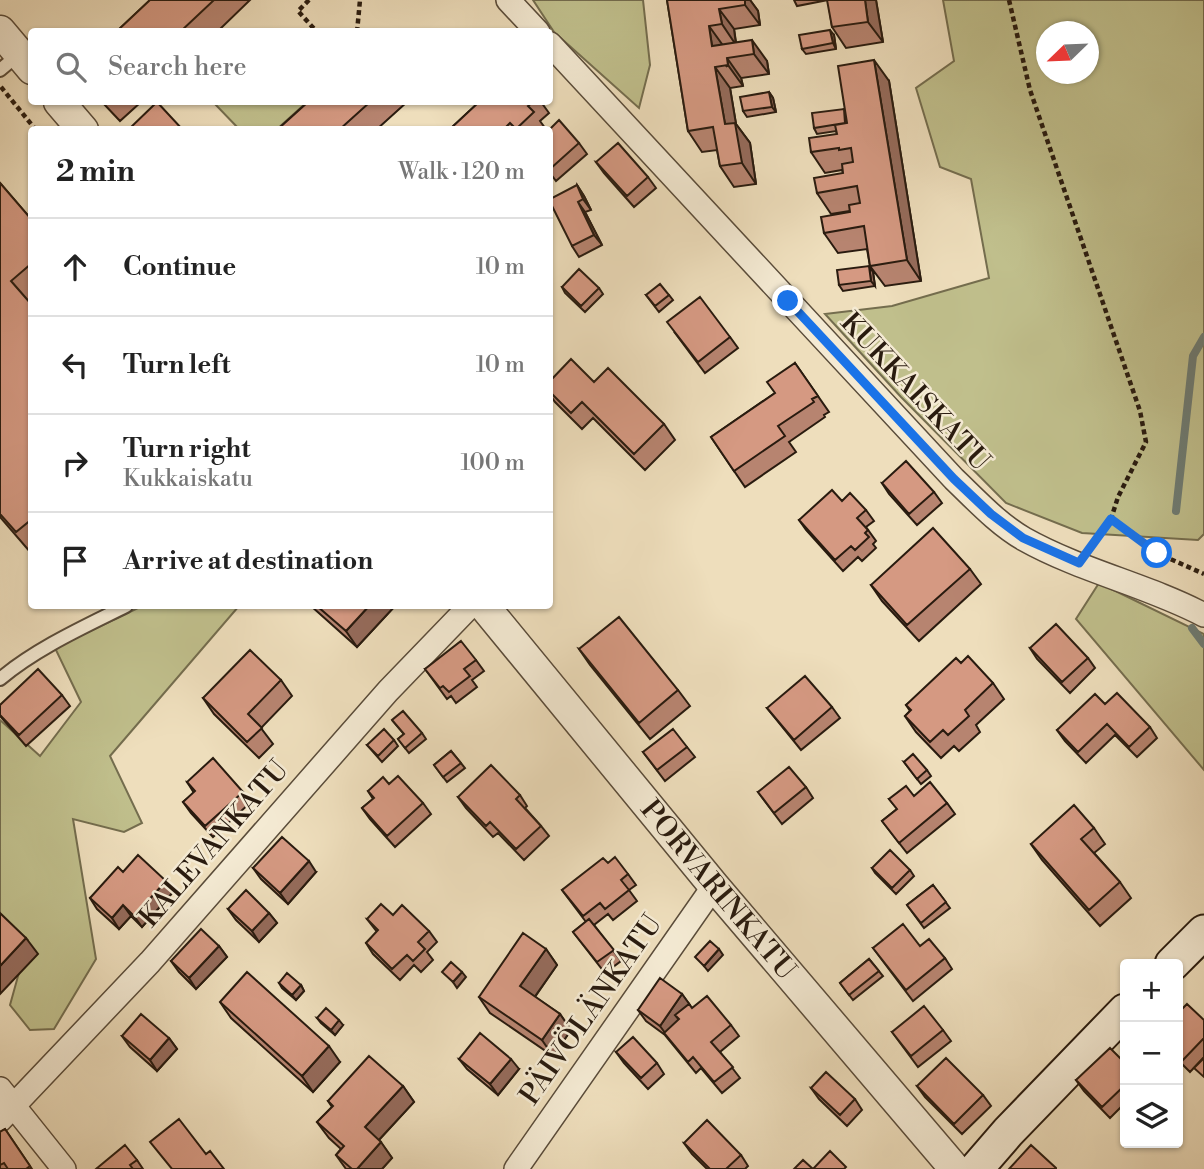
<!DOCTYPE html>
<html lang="en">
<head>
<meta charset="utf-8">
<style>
  body { margin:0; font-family:"Libre Bodoni",serif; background:#f6f6f6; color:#222 }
  .controls { position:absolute; right:21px; bottom:21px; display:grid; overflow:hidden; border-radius:7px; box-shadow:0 2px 5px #0004 }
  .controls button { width:63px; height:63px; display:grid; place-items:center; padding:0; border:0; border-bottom:2px solid #e0e0e0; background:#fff; color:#222; font:35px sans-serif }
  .compass { position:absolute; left:1036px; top:21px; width:63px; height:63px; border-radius:50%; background:#fff; box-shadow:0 2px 5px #0004; rotate:247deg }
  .stop { position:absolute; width:21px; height:21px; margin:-16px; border:5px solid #1a73e8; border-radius:50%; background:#fff }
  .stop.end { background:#1a73e8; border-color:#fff; box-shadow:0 2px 7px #0008 }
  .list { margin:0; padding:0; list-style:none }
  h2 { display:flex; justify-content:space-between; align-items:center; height:91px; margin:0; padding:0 28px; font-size:30px }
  h2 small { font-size:23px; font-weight:400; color:#767676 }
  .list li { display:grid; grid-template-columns:46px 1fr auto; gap:21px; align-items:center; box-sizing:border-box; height:98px; padding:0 28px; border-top:2px solid #e0e0e0 }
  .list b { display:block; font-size:26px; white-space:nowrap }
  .list p { margin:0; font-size:23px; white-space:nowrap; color:#767676 }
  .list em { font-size:23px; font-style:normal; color:#767676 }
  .icon { flex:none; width:38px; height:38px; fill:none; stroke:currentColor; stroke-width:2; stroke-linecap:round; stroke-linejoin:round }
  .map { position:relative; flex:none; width:1204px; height:1169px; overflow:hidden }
  .search { position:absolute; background:#fff; box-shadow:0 2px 5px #0004; left:28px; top:28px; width:525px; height:77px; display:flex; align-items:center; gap:18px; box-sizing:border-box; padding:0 24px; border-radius:7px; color:#767676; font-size:26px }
  .panel { position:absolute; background:#fff; box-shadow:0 2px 5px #0004; left:28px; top:126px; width:525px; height:483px; border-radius:7px }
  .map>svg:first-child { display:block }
  .green { fill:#c0bf8c; stroke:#746d4e; stroke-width:2; fill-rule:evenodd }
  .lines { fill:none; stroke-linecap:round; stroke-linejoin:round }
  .stream { stroke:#6d7b73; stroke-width:8 }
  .service-casing { stroke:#5a4c3a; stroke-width:16 }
  .minor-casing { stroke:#5a4c3a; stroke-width:26 }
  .tertiary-casing { stroke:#5a4c3a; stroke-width:33 }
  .secondary-casing { stroke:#291b0f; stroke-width:37 }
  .path { stroke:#291b0f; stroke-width:4.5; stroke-dasharray:5 3.5; stroke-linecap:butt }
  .service { stroke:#f4ead3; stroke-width:12 }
  .minor { stroke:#f4ead3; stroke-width:23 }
  .tertiary { stroke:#f4ead3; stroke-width:30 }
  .secondary { stroke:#f4ead3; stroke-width:33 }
  .wall { fill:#b78470; stroke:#291b0f; stroke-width:2 }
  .shaded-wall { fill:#956b5b; stroke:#291b0f; stroke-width:2 }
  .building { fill:#d59982; stroke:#291b0f; stroke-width:2 }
  .route { stroke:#1a73e8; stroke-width:9 }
  .labels { text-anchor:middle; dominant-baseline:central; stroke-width:5; stroke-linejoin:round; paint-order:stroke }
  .street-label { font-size:28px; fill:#291b0f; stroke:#f4ead3 }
</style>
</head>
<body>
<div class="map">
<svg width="1204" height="1169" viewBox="0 0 1204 1169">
  <rect width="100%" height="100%" fill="#eedebc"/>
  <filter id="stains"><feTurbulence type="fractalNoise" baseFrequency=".00286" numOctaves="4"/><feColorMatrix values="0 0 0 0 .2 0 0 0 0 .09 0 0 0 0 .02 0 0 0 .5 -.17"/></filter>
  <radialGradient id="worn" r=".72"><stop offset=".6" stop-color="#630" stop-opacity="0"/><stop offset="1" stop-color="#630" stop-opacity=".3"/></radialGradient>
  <!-- green -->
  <path class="green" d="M533,0H643L650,65L639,108L554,32Z
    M943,0H1204V534L1198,540L1082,533L1006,503L901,397L825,314L892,306L989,278L971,179L940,167L916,88L954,61ZM1046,32H1088V74H1046Z
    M213,102H307L276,130L239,129Z
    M1099,583L1204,634V770L1076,619Z
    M142,606H239L110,756L142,823L124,832L73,819L96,959L54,1029L30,1030L10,1005L28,940L0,915V720L40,756L81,702L55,648Z"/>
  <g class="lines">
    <!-- stream -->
    <path class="stream" d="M1176,511L1193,356L1204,337
      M1192,628L1204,644"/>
    <!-- service casing -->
    <g class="service-casing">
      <path id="service" d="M0,70L19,54
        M0,679C37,648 84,627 126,606"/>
    </g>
    <!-- minor casing -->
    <g class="minor-casing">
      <path id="minor" d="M508,0L538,32
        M550,44L954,479C976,500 998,524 1024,539C1081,571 1147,585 1204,615
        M0,1089L64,1169
        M0,1120L150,962L388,691L470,606
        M516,1169L714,886"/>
    </g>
    <!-- tertiary casing -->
    <g class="tertiary-casing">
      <g id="tertiary">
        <path d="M0,31L32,69"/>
        <path d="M59,102L83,130"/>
        <path id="s1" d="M484,606L714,886L955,1169"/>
      </g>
    </g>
    <!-- secondary casing -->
    <g class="secondary-casing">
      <path id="secondary" d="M1172,964L1204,932
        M976,1169L1008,1132L1125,1011"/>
    </g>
    <!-- path -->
    <path class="path" d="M309,0L298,11L317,32
      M1009,0L1030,90L1140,411L1146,442L1118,497L1111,519L1157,553L1204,574
      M357,32L360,0
      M1,87L36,130
      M1093,544L1111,519"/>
    <!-- service -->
    <use href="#service" class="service"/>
    <!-- minor -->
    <use href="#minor" class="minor"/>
    <!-- tertiary -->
    <use href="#tertiary" class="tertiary"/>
    <!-- secondary -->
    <use href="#secondary" class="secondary"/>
  </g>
  <!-- wall -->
  <path class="wall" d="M150,0H250L217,32H116Z
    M667,0H750L758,11L760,25L734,29L736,42L767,61L769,74L741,78L743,86L730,88L736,124L750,143L756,184L734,187L720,166L717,150L702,152L688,131Z
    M794,0H876L883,42L846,48L832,27L828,0L797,6Z
    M834,35L836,49L806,54L802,49Z
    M889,81L921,281L885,286L870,266L867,249L838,253L824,233L850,212V211L831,214L817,193L843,173L842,170L825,173L811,152L837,134L836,131L817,134L814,128L844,109L845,112Z
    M769,92L773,98L776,112L747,117L743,111Z
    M102,102H141L120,121Z
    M308,102H407L376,130H277Z
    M479,102H541L549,113L540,121L545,128L543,130H449Z
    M550,130L579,143L587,154L556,181L550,173Z
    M596,162L648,177L656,188L634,207L604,173Z
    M0,183L32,220V297L28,300L32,304V552L31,553L0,517Z
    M577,185L584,196L591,210L585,212L602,245L579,257L572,246Z
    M869,266L873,272L875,286L843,291L839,285Z
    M562,287L599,288L603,294L585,312L565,293Z
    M646,295H669L673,300L659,312Z
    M675,333L730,337L738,348L705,373Z
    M795,363L829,412L824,415L825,417L789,442L796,452L745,487L711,437L775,393Z
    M550,381L594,382L664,424L675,440L645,470L593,418L582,429L555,402L550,395Z
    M882,483L934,492L942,503L917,525L889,494Z
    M842,501L866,510L874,521L866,527L876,541L873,544L876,548L862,561L858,557L843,571L806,530L799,520Z
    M970,569L981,584L919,641L882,601L871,585Z
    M311,606H395L357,647Z
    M1030,648L1088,658L1095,668L1070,693L1037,659Z
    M579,649L678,690L690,706L650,739L590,665Z
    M476,660L484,671L472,680L477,687L456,703L451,696L447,699L425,669Z
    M961,663L993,683L1004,699L976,725L980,732L959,751L954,746L941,758L916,732L905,716L910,711L906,705Z
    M281,680L292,696L261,728L273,744L259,758L214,714L203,698Z
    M62,695L70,706L26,746L0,716V705Z
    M1105,704L1150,727L1157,738L1137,757L1115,735L1086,763L1065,741L1057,730Z
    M832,707L840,718L801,750L767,708Z
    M392,720L422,733L426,739L409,753L398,739L404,734Z
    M394,740L398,746L382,762L367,745Z
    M687,747L695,757L665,781L643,752Z
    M451,751L465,768L447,782L434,765Z
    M904,762L927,770L931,776L921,784Z
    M187,782L243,792L251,802L213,837L191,813L183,802L194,793Z
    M389,784L423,803L431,814L395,847L370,819L362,808L373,799L368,791Z
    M806,787L813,798L782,824L758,792Z
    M520,795L527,806L525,808L541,826L549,836L524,860L498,833L493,837L466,808L458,797Z
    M914,796L947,803L955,814L907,853L882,821L897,809L889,799Z
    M1094,828L1105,844L1094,853L1120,882L1131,898L1100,926L1042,860L1031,844Z
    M608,863L628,874L636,885L629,890L637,901L613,920L608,914L594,925L621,961L605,973L573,932L586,922L562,890Z
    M253,868L316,872L288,904L261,879Z
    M872,868L910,870L914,876L896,894L875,873Z
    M123,872L166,881L174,891L142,927L131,916L119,929L97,909L90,898Z
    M933,885L950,908L924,928L907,905Z
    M228,909L269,913L277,923L259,942L236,920Z
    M367,919L429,931L437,942L427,952L433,960L421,972L414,965L400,980L373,954L366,943L377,932Z
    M219,946L227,957L196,989L179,972L171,961Z
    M920,946L945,958L952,969L913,1001L873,948Z
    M546,949L557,965L535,997L560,1014L571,1030L553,1056L490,1013L479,997Z
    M869,959L883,976L853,1000L840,983Z
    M279,983L301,985L304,991L296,1000L282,988Z
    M682,994L692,1008L731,1025L739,1036L720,1052L740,1078L722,1093L701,1068L696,1073L665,1035L646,1021L638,1010Z
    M220,1002L340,1062L313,1092L231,1018Z
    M1178,1013L1204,1020V1057L1190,1072L1178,1060Z
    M317,1018L343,1025L335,1035L321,1023Z
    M943,1030L951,1041L918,1067L892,1032Z
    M122,1036L169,1038L177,1049L157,1071L130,1047Z
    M616,1052L657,1063L664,1074L648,1089L624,1063Z
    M459,1059L519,1069L498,1095L467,1069Z
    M1125,1063V1103L1110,1118L1084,1091L1076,1080Z
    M403,1086L414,1102L379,1140L392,1158L382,1169H346L336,1155L341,1149L329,1138L317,1122L332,1107L328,1101Z
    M917,1086L983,1095L991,1106L962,1134L925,1097Z
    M811,1088L855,1099L862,1110L847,1126L819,1099Z
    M5,1129L32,1169H0V1132Z
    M684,1143L741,1155L748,1166L745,1169H707L692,1154Z
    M137,1160L143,1169H96Z"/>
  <!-- shaded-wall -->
  <path class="shaded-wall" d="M745,0H750L758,11L760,25L745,5Z
    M865,0H876L883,42L868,22Z
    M719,9L734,29L736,45L722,24Z
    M709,26L724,47L727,67L712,46Z
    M830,30L834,35L836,49L833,43Z
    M752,40L767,61L769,74L754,54Z
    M727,58L741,78L743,86L728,65Z
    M874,60L889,81L921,281L907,260Z
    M715,67L730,88L736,124L750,143L756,184L742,163L725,124Z
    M769,92L773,98L776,112L772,107Z
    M577,185L584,196L591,210L583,199Z
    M578,202L585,212L602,245L594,235Z
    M869,266L873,272L875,286L871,281Z
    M369,606H395L357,647L346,631Z
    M309,861L316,872L288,904L280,893Z
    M166,881L174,891L142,927L134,916Z
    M123,905L131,916L119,929L112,918Z
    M269,913L277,923L259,942L252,931Z
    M26,938L38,954L0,994V966Z
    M219,946L227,957L196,989L189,978Z
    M546,949L557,965L531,1002L520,986Z
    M719,949L723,955L708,971L704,966Z
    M462,972L466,977L457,988L453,982Z
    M301,985L304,991L296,1000L292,995Z
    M682,994L690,1005L680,1020L675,1015L679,1020L668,1037L660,1026Z
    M560,1014L571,1030L553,1056L542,1040Z
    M339,1020L343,1025L335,1035L331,1030Z
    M169,1038L177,1049L157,1071L150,1060Z
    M329,1046L340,1062L313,1092L302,1076Z
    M511,1059L519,1069L498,1095L490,1084Z
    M403,1086L414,1102L376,1143L365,1127Z
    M381,1142L392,1158L382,1169H357Z"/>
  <!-- building -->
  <path class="building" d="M150,0H214L180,32H116Z
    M667,0H745V5L719,9L722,24L709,26L712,46L752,40L754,54L727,58L728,65L715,67L725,124L735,123L742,163L720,166L713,127L688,131Z
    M827,0H865L868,22L832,27Z
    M830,30L833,43L802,49L799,35Z
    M874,60L907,260L870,266L864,226L824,233L821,217L850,212L849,205L860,203L857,186L817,193L814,178L843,173L842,164L853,162L851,148L839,150V148L811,152L809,138L837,134L835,125L847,123L838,66Z
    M769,92L772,107L743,111L740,97Z
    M157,102L183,130H128Z
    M308,102H370L339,130H277Z
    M479,102H533L528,106L534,112L516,129L510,123L503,130H449Z
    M844,109L845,123L814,128L812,113Z
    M559,120L579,143L550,169L549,130Z
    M618,143L648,177L627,196L596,162Z
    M0,183L32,220V263L11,281L32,305V519L16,532L0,514Z
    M577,185L583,199L578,202L594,235L572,246L550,202V199Z
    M869,266L871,281L839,285L837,270Z
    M579,269L599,288L581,306L562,287Z
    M660,284L669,295L655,306L646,295Z
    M700,297L730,337L698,362L667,322Z
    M571,359L594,382L608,368L664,424L634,454L582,402L571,413L550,392V381Z
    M795,363L818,396L812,399L814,402L778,426L785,436L734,471L711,437L775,393L767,382Z
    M906,461L934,492L909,514L882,483Z
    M832,490L842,501L850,493L866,510L857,518L868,530L865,533L869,537L855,550L851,546L835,560L799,520Z
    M933,528L970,569L907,625L871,585Z
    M317,606H369L346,631Z
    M619,617L678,690L639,723L579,649Z
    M1056,624L1088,658L1062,682L1030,648Z
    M461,641L476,660L464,669L470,676L449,692L443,686L440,688L425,669Z
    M250,650L281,680L248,714L262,728L247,742L203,698Z
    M968,656L993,683L965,710L969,716L948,735L943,730L930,742L905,716L911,710L906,705L956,658L961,663Z
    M38,669L62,695L19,735L0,715V705Z
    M805,676L832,707L794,740L767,708Z
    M1117,693L1150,727L1129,747L1107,724L1078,752L1057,730L1095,694L1105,704Z
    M403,711L422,733L405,748L398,739L404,734L392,720Z
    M384,729L394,740L378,756L367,745Z
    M673,729L687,747L657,770L643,752Z
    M451,751L461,763L443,777L434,765Z
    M913,754L927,770L917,779L904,762Z
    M213,758L243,792L205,826L183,802L195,791L187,782Z
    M491,765L520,795L516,799L541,826L516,849L490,822L486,826L458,797Z
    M789,767L806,787L774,813L758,792Z
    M398,776L423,803L387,836L362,808L374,798L368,791L383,777L389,784Z
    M930,782L947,803L899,843L882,821L897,809L889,799L906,786L914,796Z
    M1074,805L1094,828L1081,839L1120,882L1089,910L1031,844Z
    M282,837L309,861L280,893L253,868Z
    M890,850L910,870L892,888L872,868Z
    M138,855L166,881L134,916L123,905L112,918L90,898L118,867L123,872Z
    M615,857L628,874L621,880L629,890L605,909L600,903L583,916L562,890L603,858L608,863Z
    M933,885L946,902L921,923L907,905Z
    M246,890L269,913L252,931L228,909Z
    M381,904L393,915L402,905L429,931L418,942L425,949L413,961L407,955L392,969L366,943L378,930L367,919Z
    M0,913L26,938L0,966Z
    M589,919L614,950L597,962L573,932Z
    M903,924L920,946L929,939L945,958L906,990L873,948Z
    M201,929L219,946L189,978L171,961Z
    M523,933L546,949L520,986L560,1014L542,1040L479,997Z
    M710,941L719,949L704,966L695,957Z
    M869,959L879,971L849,995L840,983Z
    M451,962L462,972L453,982L442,972Z
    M247,972L329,1046L302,1076L220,1002Z
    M287,973L301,985L292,995L279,983Z
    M660,978L682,994L660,1026L638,1010Z
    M707,996L731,1025L711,1042L733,1067L714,1082L693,1057L688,1062L664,1033L679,1019L675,1015L689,1004L692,1008Z
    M1187,1004L1204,1020V1038L1182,1061L1178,1057V1013Z
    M924,1006L943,1030L911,1056L892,1032Z
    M326,1008L339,1020L331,1030L317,1018Z
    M141,1014L169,1038L150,1060L122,1036Z
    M480,1033L511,1059L490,1084L459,1059Z
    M633,1037L657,1063L641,1078L616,1052Z
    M1110,1048L1125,1063V1085L1102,1107L1076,1080Z
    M369,1056L403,1086L365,1127L381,1142L357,1169H352L336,1155L344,1146L317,1122L333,1106L328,1101Z
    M946,1058L983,1095L954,1124L917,1086Z
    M1204,1058V1077L1194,1068Z
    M826,1072L855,1099L840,1115L811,1088Z
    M179,1119L206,1154L210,1151L224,1169H172L150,1142Z
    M707,1120L741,1155L726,1169H710L684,1143Z
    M5,1129L30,1166L26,1169H8L4,1163L0,1165V1132Z
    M125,1145L137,1160L130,1165L133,1169H96Z
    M1031,1145L1056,1168V1169H1009Z
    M830,1151L846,1167L844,1169H794L803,1160L813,1169Z"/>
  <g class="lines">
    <!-- route -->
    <path class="route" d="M788,301L954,479L991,514L1023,538L1079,563L1111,519L1157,553"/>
  </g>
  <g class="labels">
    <!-- street labels -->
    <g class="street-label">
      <text transform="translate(915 392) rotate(47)">KUKKAISKATU</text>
      <text transform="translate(214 844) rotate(-49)">KALEVANKATU</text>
      <text stroke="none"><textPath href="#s1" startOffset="368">PORVARINKATU</textPath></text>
      <text transform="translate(591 1010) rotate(-55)">PÄIVÖLÄNKATU</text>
    </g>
  </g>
  <rect width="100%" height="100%" filter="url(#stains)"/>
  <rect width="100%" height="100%" fill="url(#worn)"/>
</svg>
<div class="controls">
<button>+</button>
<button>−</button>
<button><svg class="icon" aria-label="layers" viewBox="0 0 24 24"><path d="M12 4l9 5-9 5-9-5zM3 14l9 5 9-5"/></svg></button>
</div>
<svg class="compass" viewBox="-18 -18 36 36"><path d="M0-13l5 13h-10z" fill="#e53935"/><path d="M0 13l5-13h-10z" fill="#767676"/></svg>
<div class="stop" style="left:1157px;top:553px"></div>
<div class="stop end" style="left:788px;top:301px"></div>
<div class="search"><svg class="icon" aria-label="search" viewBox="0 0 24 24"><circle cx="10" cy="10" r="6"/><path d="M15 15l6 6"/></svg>Search here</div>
<section class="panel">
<h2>2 min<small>Walk · 120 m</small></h2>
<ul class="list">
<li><svg class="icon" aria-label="ahead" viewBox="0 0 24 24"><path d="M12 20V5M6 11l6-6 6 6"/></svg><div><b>Continue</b></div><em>10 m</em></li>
<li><svg class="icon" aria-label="left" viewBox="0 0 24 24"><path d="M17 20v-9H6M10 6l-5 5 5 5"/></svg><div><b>Turn left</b></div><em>10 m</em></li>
<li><svg class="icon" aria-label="right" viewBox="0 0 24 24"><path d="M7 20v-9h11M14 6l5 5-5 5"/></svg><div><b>Turn right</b><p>Kukkaiskatu</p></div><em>100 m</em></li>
<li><svg class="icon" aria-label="arrive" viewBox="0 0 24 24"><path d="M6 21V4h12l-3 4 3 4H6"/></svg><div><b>Arrive at destination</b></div></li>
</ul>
</section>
</div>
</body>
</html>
